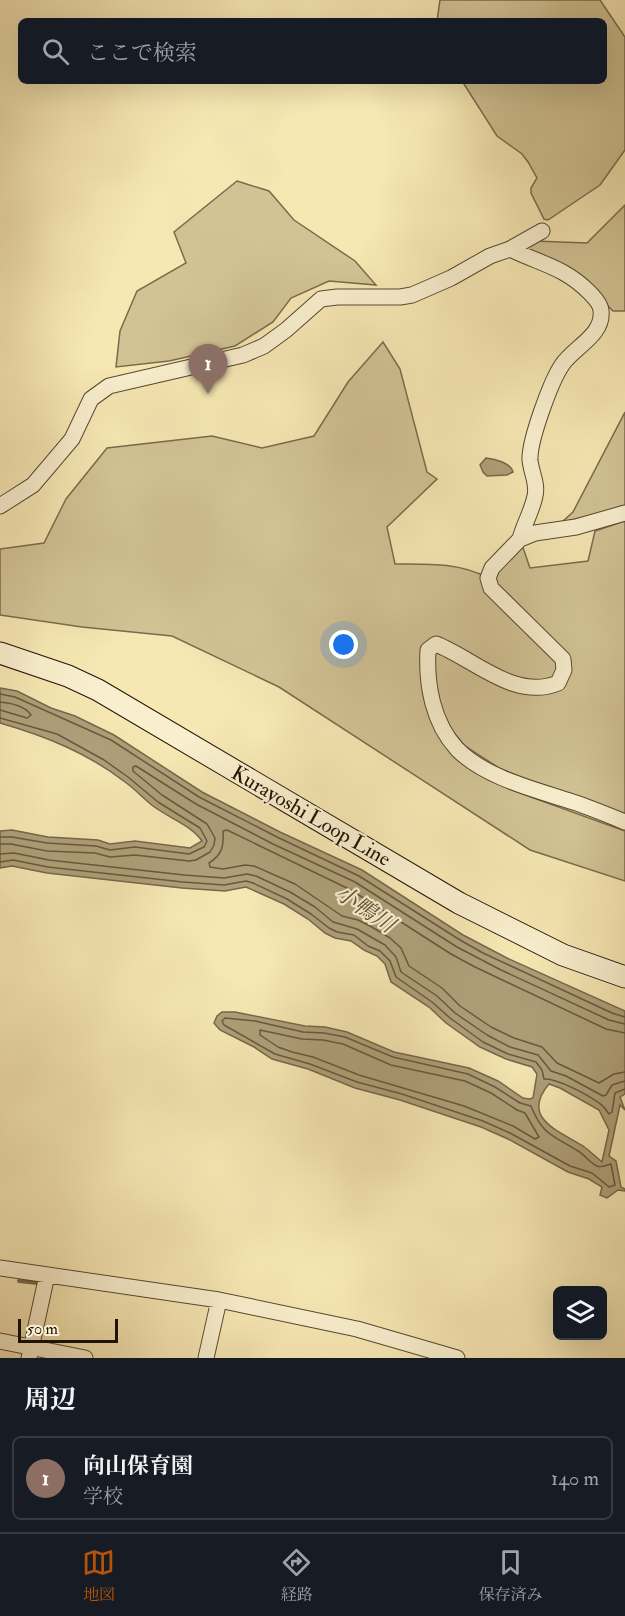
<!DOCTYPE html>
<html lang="ja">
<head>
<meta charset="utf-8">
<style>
  body { margin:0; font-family:"IM FELL Double Pica","Noto Serif JP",serif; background:#242831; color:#f1f3f6 }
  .controls { position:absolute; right:18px; bottom:18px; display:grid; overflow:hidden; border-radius:9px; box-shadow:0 6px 24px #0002 }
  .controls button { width:54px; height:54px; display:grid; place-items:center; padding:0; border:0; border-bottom:2px solid #363941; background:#171b24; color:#f1f3f6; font:30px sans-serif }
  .scale { position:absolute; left:18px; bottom:15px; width:100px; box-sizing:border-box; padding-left:6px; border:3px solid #211304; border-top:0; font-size:16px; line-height:21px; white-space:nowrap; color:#211304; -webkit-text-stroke:4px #f9efce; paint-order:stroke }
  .you { position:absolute; left:344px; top:645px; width:21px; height:21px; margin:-15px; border:4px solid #fff; border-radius:50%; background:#1a73e8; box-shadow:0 0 0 9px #1a73e833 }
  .badge { display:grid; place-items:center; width:39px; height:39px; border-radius:50%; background:#b45309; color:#fff; font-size:20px; font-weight:700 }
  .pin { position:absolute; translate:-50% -50px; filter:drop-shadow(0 2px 3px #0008) }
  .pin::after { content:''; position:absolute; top:32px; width:21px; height:18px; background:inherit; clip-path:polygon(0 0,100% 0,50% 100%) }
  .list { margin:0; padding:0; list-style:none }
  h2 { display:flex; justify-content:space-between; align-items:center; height:78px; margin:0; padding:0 24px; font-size:26px }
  h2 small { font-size:20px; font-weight:400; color:#9ea1a6 }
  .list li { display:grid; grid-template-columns:39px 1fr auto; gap:18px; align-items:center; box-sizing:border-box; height:84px; margin:0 12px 12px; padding:0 12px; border:2px solid #363941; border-radius:9px }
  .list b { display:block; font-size:22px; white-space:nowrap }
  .list p { margin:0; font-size:20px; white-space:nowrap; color:#9ea1a6 }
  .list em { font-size:20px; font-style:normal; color:#9ea1a6 }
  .icon { flex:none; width:33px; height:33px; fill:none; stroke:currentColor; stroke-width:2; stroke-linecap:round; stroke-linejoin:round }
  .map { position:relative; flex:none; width:625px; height:1358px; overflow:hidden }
  .search { position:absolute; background:#171b24; box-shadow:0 6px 24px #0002; left:18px; right:18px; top:18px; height:66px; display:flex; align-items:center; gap:15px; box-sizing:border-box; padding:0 21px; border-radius:9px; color:#9ea1a6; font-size:22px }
  .sheet { height:174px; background:#171b24 }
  nav { display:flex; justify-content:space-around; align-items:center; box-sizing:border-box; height:84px; border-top:2px solid #363941; background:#171b24; font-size:16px; color:#9ea1a6 }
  nav a { display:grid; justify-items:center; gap:3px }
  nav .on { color:#b45309 }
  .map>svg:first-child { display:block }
  .green { fill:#d2c395; stroke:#7a6b4c; stroke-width:1.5 }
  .water { fill:#ae9f78; stroke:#76674a; stroke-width:1.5; fill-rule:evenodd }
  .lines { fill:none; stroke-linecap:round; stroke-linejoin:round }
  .shore { stroke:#68593e; stroke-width:1.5 }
  .stream { stroke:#76674a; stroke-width:4 }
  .minor-casing { stroke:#564830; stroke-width:17 }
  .secondary-casing { stroke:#211304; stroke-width:23 }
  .minor { stroke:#f9efce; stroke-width:15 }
  .secondary { stroke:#f9efce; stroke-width:21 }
  .labels { text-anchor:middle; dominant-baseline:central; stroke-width:4.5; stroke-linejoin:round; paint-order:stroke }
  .street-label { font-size:21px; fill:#211304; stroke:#f9efce }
  .water-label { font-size:22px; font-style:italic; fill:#605238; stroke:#f9efce }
</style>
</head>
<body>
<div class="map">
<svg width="625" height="1358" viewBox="0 0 625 1358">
  <rect width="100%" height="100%" fill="#f6e7b3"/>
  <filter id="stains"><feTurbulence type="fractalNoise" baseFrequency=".00333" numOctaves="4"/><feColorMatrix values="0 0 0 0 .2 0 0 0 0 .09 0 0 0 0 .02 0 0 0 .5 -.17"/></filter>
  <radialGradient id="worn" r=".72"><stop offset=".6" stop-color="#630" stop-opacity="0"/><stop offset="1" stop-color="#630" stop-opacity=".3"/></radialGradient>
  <!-- green -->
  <path class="green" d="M440,0H600L625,37V150L600,185L554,216L548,220L544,219L531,193V188L537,178L528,162L522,154L497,136L462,81H604V21H437Z
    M237,181L269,191L294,220L355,261L376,285L329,281L291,298L273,322L235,346L169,361L116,367L120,331L137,291L186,263L174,232Z
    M625,205V311H613L602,300L528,252L527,247L534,241L587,243Z
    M383,342L400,369L427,472L437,479L387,527L395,564C426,564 459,562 488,578L520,539L530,568L588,561L595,531L625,521V814L546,788L499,768L465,746L454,733L436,727L503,785L531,797L625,831V881L530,850L279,687L172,636L82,627L0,615V549L44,543L66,499L107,448L212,436L262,448L314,436L348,382Z
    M625,412V508L562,522L573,512Z"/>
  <!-- water -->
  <path class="water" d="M486,458C495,459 511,463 513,472L507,475L487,476L483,472L480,465Z
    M0,688L17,691L51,708L75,716L114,735L202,792L280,832L362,870L463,935L507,958L625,1011V1094L620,1097L625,1110L620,1105L609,1156L616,1161L621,1187L625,1189V1191L618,1190L607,1198L600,1195L602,1187L589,1179L568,1172L508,1139L481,1127L400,1100L355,1088L308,1069L272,1059L254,1047L220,1030L214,1023L217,1016L222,1012H235L305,1026L325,1027L347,1032L394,1052L469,1068L498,1081L523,1098L529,1099L533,1098L537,1074L532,1067L506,1059L480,1047L446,1023L429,1007L391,982L385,964L377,956L364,950L351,941L335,938L325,933L308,919L284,904L246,887L225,891L182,888L47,873L12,866L0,868V831L12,830L48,837L98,840L110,844L135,841L190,848L202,841C191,825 169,818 153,806C144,799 135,789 125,782C88,753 45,736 0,723ZM549,1084L560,1088L599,1110L609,1130L602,1162C596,1157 590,1151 583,1146C559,1131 520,1118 549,1084Z"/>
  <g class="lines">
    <!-- shore -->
    <path class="shore" d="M0,694L15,697L111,740L199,797L277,837L359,876L460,940L483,953L612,1013L625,1017
      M0,702C11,703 25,706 31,715L27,718L0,710
      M0,718L57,734L104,760L128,777L158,802L200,828L207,841L204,847L189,854L135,847L110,850L96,846L47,843L12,837H0
      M0,844H11L47,851L95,853L110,857L135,855L189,861L196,860L210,852L214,845L215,838L207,824L162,795L133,771V767L136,766L196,804L273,844L355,882L457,947L501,970L609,1020L625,1024
      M0,854L14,853L49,860L184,875L224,878L247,874L256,876L290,892L315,907L333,922L357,929L385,945L396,957L401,972L437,996L455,1013L487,1035L510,1047L538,1055L551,1071L566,1076L603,1096L606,1095L612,1085L625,1081
      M0,862L13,860L48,867L183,882L224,885L246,881L253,883L287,899L311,914L329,928L337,932L354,935L368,946L380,951L390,961L396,977L432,1002L450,1018L483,1042L508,1054L536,1062L542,1070L544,1079C557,1078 588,1095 599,1103C604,1106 606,1110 609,1114L612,1112L615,1093L625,1089
      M225,1018L255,1021L303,1032L324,1033L345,1037L393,1057L468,1074L495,1087L520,1103L531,1106C543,1136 553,1135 578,1151C585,1155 590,1163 597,1166C602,1168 606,1165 611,1164L615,1185L609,1187L592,1173L570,1166L510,1133L483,1121L402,1094L357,1082L310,1064L275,1054L224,1025L222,1021Z
      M260,1030L302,1039L323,1040L343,1044L391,1065L465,1081L491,1093L517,1110L525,1113L539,1137L535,1139L513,1126L464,1106L359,1075L313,1057L292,1052L278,1047L260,1035Z
      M625,1033L606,1029L475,967L451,954L351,890L227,830L223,831C224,846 222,855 209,863L210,867L223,869L245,865L254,866L295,884L342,916L358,920L370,926L390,938L401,948L409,966L442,988L460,1006L491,1027L514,1038L542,1047L557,1063L599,1083L614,1074L625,1072"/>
    <!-- stream -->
    <path class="stream" d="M19,1281L38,1283"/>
    <!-- minor casing -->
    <g class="minor-casing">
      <path id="minor" d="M510,249C541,264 564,267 589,292C594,297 601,305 601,311C604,335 573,348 562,365C551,381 529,441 530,460C531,472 538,484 535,496C532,511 524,524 520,539
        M0,506L33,485L72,439L91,399L109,386L243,355L264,346L286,330L321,299L337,297H400L412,295L451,278L490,256L510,249L542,231
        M625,513L576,527L535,533L520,539L492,568L488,578L491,588L563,659L564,670L558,683C515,701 474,659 436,644L428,650C426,685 433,723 457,749C485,778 537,790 573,802C591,808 608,815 625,822
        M0,1268L219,1300L357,1329L457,1358
        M0,1341L85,1358
        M29,1358L47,1275
        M206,1358L219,1300"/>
    </g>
    <!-- secondary casing -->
    <g class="secondary-casing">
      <path id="secondary" d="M0,653L68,676L98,690L459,903L563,955L625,977"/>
    </g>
    <!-- minor -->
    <use href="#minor" class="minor"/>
    <!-- secondary -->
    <use href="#secondary" class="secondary"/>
  </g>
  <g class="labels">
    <!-- street labels -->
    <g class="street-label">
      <text transform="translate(311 816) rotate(30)">Kurayoshi Loop Line</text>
    </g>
    <!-- water labels -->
    <g class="water-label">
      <text transform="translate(365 909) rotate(34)">小鴨川</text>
    </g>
  </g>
  <rect width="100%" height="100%" filter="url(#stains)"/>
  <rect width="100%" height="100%" fill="url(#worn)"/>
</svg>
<div class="controls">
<button><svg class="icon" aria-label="layers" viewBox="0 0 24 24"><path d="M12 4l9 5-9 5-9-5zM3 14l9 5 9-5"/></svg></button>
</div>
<div class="scale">50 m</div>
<div class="you"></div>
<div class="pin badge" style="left:208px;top:394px;background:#8d6e63">1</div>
<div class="search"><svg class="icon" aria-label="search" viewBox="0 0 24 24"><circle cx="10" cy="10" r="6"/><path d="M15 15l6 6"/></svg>ここで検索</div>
</div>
<section class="sheet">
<h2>周辺<small></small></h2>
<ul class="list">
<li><span class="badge" style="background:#8d6e63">1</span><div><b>向山保育園</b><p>学校</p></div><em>140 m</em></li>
</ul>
</section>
<nav>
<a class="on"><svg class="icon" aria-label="map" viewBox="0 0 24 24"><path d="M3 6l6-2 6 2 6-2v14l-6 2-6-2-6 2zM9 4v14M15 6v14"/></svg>地図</a>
<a><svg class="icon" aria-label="directions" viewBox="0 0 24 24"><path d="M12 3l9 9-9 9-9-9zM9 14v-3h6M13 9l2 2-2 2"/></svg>経路</a>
<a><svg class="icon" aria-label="saved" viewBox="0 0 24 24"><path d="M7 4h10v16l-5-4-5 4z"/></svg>保存済み</a>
</nav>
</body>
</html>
